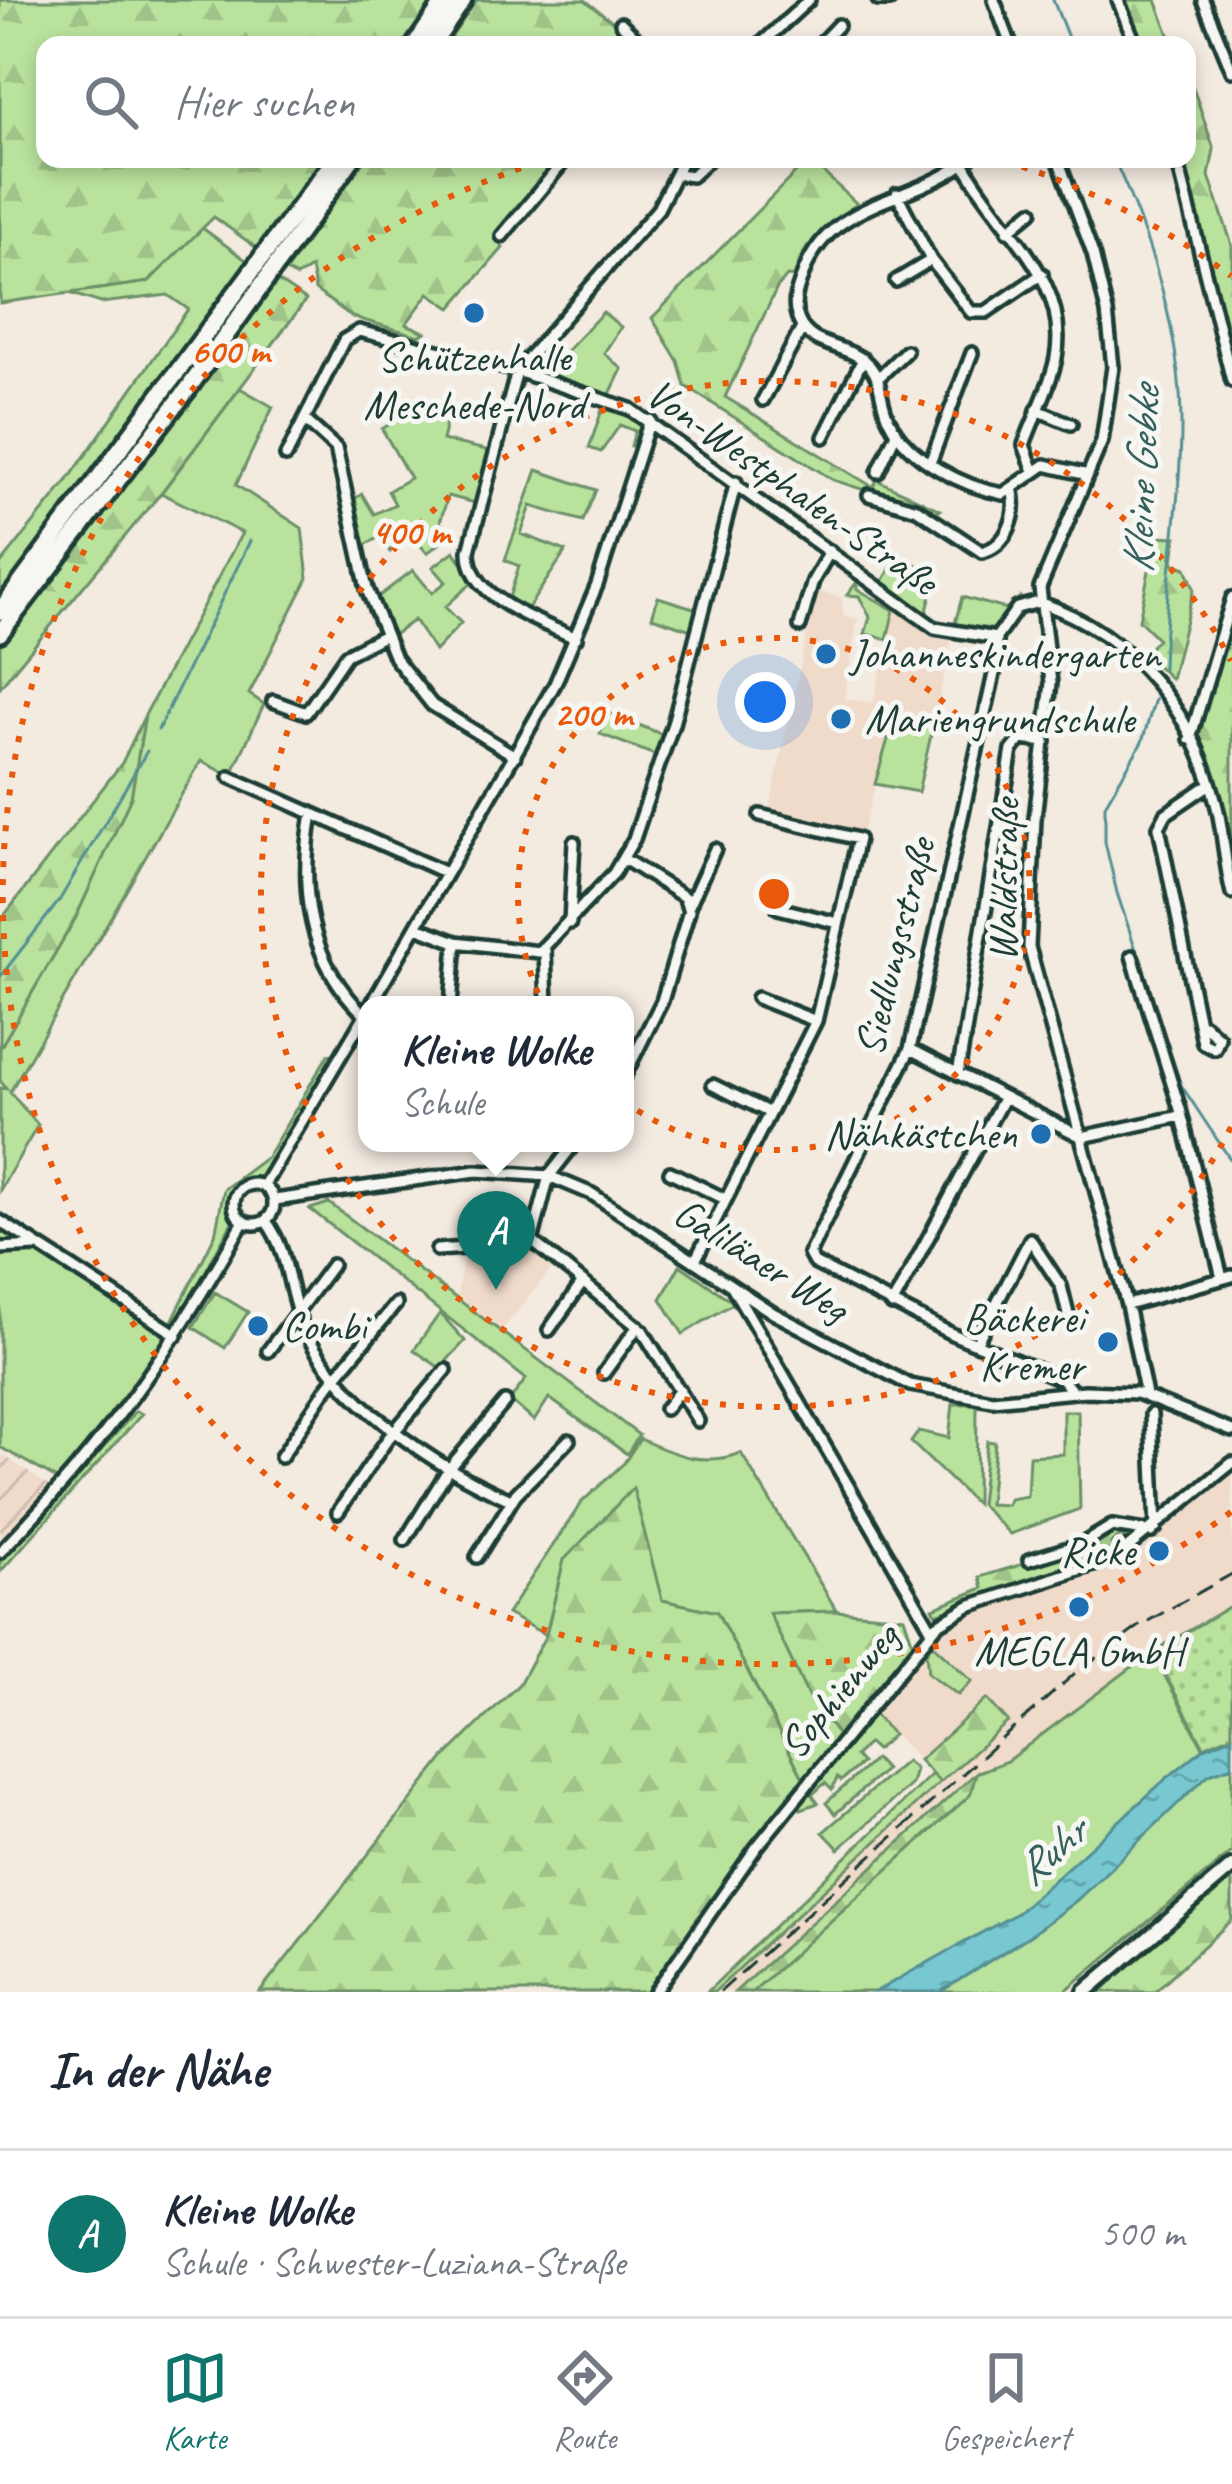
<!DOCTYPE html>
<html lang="de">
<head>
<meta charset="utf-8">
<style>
  body { margin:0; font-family:Caveat,sans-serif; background:#f6f6f7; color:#1f2937 }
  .you { position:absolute; left:765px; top:702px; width:42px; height:42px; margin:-30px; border:9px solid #fff; border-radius:50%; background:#1a73e8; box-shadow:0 0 0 18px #1a73e833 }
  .badge { display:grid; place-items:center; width:78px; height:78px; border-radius:50%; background:#0f766e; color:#fff; font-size:39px; font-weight:700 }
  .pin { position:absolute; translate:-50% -99px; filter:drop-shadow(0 3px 6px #0008) }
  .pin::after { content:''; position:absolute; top:63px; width:42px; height:36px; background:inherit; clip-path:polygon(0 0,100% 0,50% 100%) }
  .popup { position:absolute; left:358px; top:996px; width:276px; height:156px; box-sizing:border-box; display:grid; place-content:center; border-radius:24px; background:#fff; filter:drop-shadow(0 3px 9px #0005); font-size:39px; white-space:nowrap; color:#747a83 }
  .popup b { font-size:45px; color:#1f2937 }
  .popup::after { content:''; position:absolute; left:50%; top:100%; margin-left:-24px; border:24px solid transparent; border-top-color:#fff }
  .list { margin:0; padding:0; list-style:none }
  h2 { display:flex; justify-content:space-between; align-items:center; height:156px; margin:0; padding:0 48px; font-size:51px }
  h2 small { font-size:39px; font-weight:400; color:#747a83 }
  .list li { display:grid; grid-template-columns:78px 1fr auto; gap:36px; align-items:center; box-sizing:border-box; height:168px; padding:0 48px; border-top:3px solid #e0e1e3 }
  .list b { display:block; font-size:45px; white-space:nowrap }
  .list p { margin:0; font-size:39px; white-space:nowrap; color:#747a83 }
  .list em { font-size:39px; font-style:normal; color:#747a83 }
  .icon { flex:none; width:66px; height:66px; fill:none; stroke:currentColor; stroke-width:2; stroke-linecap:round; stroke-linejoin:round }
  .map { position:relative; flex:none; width:1232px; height:1992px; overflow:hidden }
  .search { position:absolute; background:#fff; box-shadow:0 6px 18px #0003; left:36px; right:36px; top:36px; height:132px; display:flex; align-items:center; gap:30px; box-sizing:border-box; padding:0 42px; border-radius:24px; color:#747a83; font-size:45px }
  .sheet { height:324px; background:#fff }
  nav { display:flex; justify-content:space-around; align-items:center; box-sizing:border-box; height:168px; border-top:3px solid #e0e1e3; background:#fff; font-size:33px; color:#747a83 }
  nav a { display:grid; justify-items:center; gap:6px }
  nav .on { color:#0f766e }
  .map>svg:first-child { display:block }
  .built { fill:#f0dbcb }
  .industrial { fill:url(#industrial-furrows) }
  .grass { fill:#b9e29d; stroke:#6c9068; stroke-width:3 }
  .forest { fill:url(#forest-firs); stroke:#6c9068; stroke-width:3 }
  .park { fill:url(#park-dots); stroke:#6c9068; stroke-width:3 }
  .water { fill:url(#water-ripples); stroke:#549093; stroke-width:3 }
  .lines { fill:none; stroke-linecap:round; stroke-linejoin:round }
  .stream { stroke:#549093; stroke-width:3 }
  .street-casing { stroke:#1f3d34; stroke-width:18 }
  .secondary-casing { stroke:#1f3d34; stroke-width:21 }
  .highway-casing { stroke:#1f3d34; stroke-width:24 }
  .street { stroke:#f6f6f2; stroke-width:9 }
  .secondary { stroke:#f6f6f2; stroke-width:12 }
  .highway { stroke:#f6f6f2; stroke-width:15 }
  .rail { stroke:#1f3d34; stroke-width:3; stroke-dasharray:18 9; stroke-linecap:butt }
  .ring { fill:none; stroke:#e8590c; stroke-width:6; stroke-dasharray:6 12 }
  .poi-dot { fill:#1f6fb2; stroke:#f6f6f2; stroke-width:4.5 }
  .labels { text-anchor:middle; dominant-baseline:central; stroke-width:10; stroke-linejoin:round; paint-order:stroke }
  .poi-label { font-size:42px; fill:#1f3d34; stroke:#f6f6f2; text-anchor:start }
  .street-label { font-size:42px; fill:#1f3d34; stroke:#f6f6f2 }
  .water-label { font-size:45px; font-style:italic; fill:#35605c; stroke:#f6f6f2 }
  .centre { fill:#e8590c; stroke:#f6f6f2; stroke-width:6 }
  .ring-label { font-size:36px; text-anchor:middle; font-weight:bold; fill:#e8590c; stroke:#f6f6f2; stroke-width:10; stroke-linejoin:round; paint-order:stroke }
</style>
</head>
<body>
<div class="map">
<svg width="1232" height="1992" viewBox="0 0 1232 1992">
  <defs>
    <pattern id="industrial-furrows" width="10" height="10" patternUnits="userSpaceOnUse" patternTransform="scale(3)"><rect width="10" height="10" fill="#f0dbcb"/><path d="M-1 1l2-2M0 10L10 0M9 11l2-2" fill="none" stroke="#cdbdaf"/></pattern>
    <pattern id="forest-firs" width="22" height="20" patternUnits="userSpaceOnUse" patternTransform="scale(3)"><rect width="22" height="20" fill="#b9e29d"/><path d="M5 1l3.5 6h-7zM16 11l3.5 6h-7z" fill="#9fc388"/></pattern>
    <pattern id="park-dots" width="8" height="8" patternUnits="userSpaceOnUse" patternTransform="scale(3)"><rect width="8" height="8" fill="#b9e29d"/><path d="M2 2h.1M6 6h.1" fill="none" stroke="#9fc388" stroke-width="1.8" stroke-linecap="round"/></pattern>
    <pattern id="water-ripples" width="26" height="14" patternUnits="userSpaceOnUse" patternTransform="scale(3)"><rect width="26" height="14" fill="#78c8d2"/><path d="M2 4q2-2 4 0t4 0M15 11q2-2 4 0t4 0" fill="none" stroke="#62a4ab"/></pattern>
  </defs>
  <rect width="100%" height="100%" fill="#f3eae0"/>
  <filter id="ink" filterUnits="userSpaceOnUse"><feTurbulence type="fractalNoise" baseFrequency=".00833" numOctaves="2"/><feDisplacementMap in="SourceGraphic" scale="24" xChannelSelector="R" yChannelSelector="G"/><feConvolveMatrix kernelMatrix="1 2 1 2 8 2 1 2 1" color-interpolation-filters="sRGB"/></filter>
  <g filter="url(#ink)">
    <!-- built -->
    <path class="built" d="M816,591L841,597L844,616L858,619L844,698L873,703L896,608L921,628L952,638L934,722L895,715L862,834L769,812Z
      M532,1250L554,1266L502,1330L457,1296L464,1252Z
      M1232,1469V1604L1152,1652L1007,1761L976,1773L735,1992H714L825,1884L1007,1722L987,1699L919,1760L875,1714L940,1628L967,1611L1125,1558Z"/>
    <!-- industrial -->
    <path class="industrial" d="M0,1453L56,1491L0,1551Z"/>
    <!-- grass -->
    <path class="grass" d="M201,227L250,263L0,595V565L68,480L188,309L168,295L101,303L69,293L148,282Z
      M603,312L621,327L604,353L622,369L609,396L544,375Z
      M240,388L273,407L236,485L302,528L308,578L249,694L264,704L231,776L201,761L10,1092L38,1125L0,1190V1088L7,1089L0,1081V1048L76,917L131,797L145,715L242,533L161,493Z
      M426,401L450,407L442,440L491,451L475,503L448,496L440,522L450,536L427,553L412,535L390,552L382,536L361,547L351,501L362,494L374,514L395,504L388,491L410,478L382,429Z
      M604,404L643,424L636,447L631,446L635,431L620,425L601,452L589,448Z
      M537,470L596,490L583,521L531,506L521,534L566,551L526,611L508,601L519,566L505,560Z
      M454,551L475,580L445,607L461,623L435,651L414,620L388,639L374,600L413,570L432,593L446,582L433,567Z
      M898,556L936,574L926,615L882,583Z
      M857,582V589L894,610L887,639L865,634L870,617L859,596L847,595Z
      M658,597L700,610L694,631L652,617Z
      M962,597L1006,609L1020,597L1021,600C986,621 1009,641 954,627Z
      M609,713L666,736L660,757L600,734Z
      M895,715L934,722L918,792L875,784Z
      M335,1054L268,1172L233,1192V1220L176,1327L170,1325L215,1235L224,1189L267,1157L328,1055Z
      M329,1203L639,1435L627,1454L549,1398L534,1421L510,1400L526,1379L310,1209Z
      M0,1215L40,1255L165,1336L139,1390L57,1479L0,1447Z
      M680,1265L734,1303L683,1334L661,1299Z
      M215,1292L248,1312L225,1348L193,1327Z
      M440,1313L465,1341L440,1368L414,1350Z
      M953,1404H977L976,1504L911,1442L919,1431L949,1438Z
      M136,1411L142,1414L0,1572V1563Z
      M1063,1411H1078L1080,1509L1010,1534L980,1504L987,1441L995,1442L989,1504L1007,1505L1009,1499L1027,1496L1029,1456L1063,1454Z
      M640,1439C676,1455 703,1467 741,1453L837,1611L771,1613L809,1698L841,1739L804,1780L717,1612L662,1600L564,1560L546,1635L507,1614L582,1502L624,1463Z
      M1152,1652L1204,1749L1017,1913L933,1962L875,1992H752L970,1795L976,1773L1007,1761Z
      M870,1710L893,1735L876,1750L868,1743L855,1756L862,1763L841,1781L837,1778L832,1790L825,1783L812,1795L818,1803L801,1809L798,1802L805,1788Z
      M875,1759L885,1770L835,1814L826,1803Z
      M906,1761L915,1769L911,1784L839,1849L823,1832Z
      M1232,1766V1852L1064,1992H940L1032,1934L1209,1774Z
      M932,1774L940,1782L714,1992H707Z"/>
    <!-- forest -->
    <path class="forest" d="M0,0H433L402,45H45V159H322L258,249L214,217L148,282L0,303Z
      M477,0H585L621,28L607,45H446Z
      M1125,0H1156L1173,45H1143Z
      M1187,70L1214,149L1209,176L1232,245V353L1183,159Z
      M364,159H563L497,236L503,248L451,308L429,293L406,324L425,332L419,336L352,317L315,290L311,268L296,277L286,271Z
      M809,159L857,204L821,234L796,277L787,276L777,288L725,397L873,487L877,480L940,510L936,513L833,480L685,386L678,361L652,318Z
      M276,280L306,300L161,493L0,687V640Z
      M1156,536L1176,537L1173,563L1186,568L1194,588L1171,679L1144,653L1158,639L1139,620Z
      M1232,624V865L1198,737Z
      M145,715L131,797L76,917L0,1048V921L122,763Z
      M633,1488L662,1600L717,1612L804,1780L653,1992H260L444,1758L519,1684L546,1635L564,1560Z
      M1110,1529H1131L1137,1536L1127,1542L1121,1536L1111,1543L1115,1550L936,1614L933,1608L983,1588L980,1577L1086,1545Z
      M837,1611L904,1617L914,1647L841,1739L809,1698L769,1613Z
      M932,1644L972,1681L958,1695L928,1673L926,1653Z
      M987,1699L1008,1722L940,1782L919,1760Z
      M976,1773L970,1795L752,1992H735Z
      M1232,1873V1920L1154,1992H1093Z"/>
    <!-- park -->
    <path class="park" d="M1232,1605V1735L1204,1747L1153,1652Z"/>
    <!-- water -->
    <path class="water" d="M1232,1737V1766L1209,1774L1077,1900L1032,1934L940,1992H875L1017,1913L1167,1778L1204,1748Z"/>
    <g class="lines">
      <!-- stream -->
      <path class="stream" d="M1053,0L1071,45
        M1114,159C1150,238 1180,331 1181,418C1182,501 1165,584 1163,668
        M1155,699L1142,742L1105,805V842L1117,893L1181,1085L1232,1162
        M158,730L250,541
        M0,977L59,901L147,751"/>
      <!-- street casing -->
      <g class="street-casing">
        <path id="street" d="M878,0H890
          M994,0L1011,45
          M1118,0L1136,45
          M1203,0L1232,71
          M621,23L643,45
          M760,45L809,0
          M819,45L838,25
          M969,159C913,205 829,197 802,277C796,292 792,305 799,321C812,353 863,341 877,378C882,393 882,408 890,422C908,459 964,487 1003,494L1045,465L1088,475
          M1058,159L1093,254L1107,312L1113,367L1102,441L1040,588L1051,683L1035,818L1029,947L1127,1305L1146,1395
          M1177,159L1232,381
          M964,164C998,228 1071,278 1056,358C1050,388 1034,416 1024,445L1034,471
          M678,174L692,176L709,159
          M897,194L931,260L971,312H986L1042,274
          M1008,231L1032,211
          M502,236L566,159
          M896,281L931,260
          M877,379L906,351
          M763,400L802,328
          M1037,410L1071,424
          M305,420L336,448L367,589L395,658L432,705L515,756
          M824,437L863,359
          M286,456L344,340L359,331L517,371L630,409L935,628L996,638L1017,608L1039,602
          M930,463L972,353
          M878,472L896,433
          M869,495L917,509L982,552C1007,546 1018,516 1013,492
          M1039,602C1134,635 1196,714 1218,811C1224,838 1225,866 1232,893
          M800,626L813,581L830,551
          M576,638C540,622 468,598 469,551L517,371L658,209L683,159
          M996,638V665L910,1049L809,1254L814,1263L952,1334L1063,1380L1072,1391
          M273,701L306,713L346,655L383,636
          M1190,739L1232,598
          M230,777L446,873
          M312,814C299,888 307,961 365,1015
          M624,859L684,897L689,911L662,1001L625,1075
          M689,906L715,849
          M778,908L838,923
          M570,923L574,842
          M417,927L456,942L539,952L614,873L634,839L673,724L736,482
          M545,950L547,1005
          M1132,956L1180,1109L1222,1278
          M757,998L816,1021
          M371,1005L555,684L597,585L650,420
          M451,1005L456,942
          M1204,1025L1219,1038L1215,1049L1203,1043L1159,827L1166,814L1210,784
          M910,1049L1082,1137L1181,1116
          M958,1074L1012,750L1021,739L1045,742
          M713,1085L768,1112
          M575,1143L549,1176L532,1241L642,1330L698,1421
          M670,1172L725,1199
          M234 1204a20 20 0 1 1 40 0a20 20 0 1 1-40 0Z
          M264,1185L365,1015
          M275,1200L476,1171L549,1176L592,1194L773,1313L910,1385L992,1400L1085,1391L1137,1393L1232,1431
          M0,1221L177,1335
          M266,1221C290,1253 287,1289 302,1324C334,1400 438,1469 511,1500
          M0,1248L36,1246
          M437,1250L523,1244L531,1234
          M695,1261L816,1021L858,839L760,815
          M733,1288L932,1630
          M892,1305L1004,1097
          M1127,1305L1232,1276
          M549,1330L583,1282
          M976,1344L1030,1239L1061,1286L1069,1318
          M268,1351L332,1265
          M604,1373L638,1326
          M665,1409L680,1390
          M1151,1414L1156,1528
          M281,1457L329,1385L396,1304
          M338,1512L387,1440L446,1370
          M405,1540L448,1470L505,1402
          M0,1552C106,1443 169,1353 244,1221
          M477,1557L516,1494L569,1440
          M1029,1560L1084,1543L1112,1526L1152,1532
          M655,1992L756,1848L937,1625L969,1606L1115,1558L1232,1463"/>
      </g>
      <!-- secondary casing -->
      <g class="secondary-casing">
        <path id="secondary" d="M1085,1992L1232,1867"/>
      </g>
      <!-- highway casing -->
      <g class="highway-casing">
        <path id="highway" d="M415,45L446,0
          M432,45L463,0
          M0,611L335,159
          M0,633L187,390L352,159"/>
      </g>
      <!-- street -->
      <use href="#street" class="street"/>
      <!-- secondary -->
      <use href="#secondary" class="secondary"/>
      <!-- highway -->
      <use href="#highway" class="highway"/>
      <!-- rail -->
      <path class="rail" d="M720,1992L1074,1674L1141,1625L1232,1574"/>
    </g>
  </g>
  <!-- distance rings -->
  <g class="ring">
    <circle cx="774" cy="894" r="256"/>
    <path d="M1231 1127A513 513 0 1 1 1231 661"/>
    <path d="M1231 1512A769 769 0 1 1 543 161M1005 161A769 769 0 0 1 1231 276"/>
  </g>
  <!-- markers -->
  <g class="poi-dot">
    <circle cx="474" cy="313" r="12"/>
    <circle cx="826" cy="654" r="12"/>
    <circle cx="841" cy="719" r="12"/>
    <circle cx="1041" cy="1134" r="12"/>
    <circle cx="258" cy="1326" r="12"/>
    <circle cx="1108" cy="1342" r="12"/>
    <circle cx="1159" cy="1551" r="12"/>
    <circle cx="1079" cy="1607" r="12"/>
  </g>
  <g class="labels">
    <!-- poi labels -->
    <g class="poi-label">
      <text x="474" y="357" text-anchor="middle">Schützenhalle<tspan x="474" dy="48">Meschede-Nord</tspan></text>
      <text x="850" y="654">Johanneskindergarten</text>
      <text x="865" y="719">Mariengrundschule</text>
      <text x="1017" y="1134" text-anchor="end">Nähkästchen</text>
      <text x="1084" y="1318" text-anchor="end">Bäckerei<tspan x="1084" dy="48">Kremer</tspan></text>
      <text x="282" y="1326">Combi</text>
      <text x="1135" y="1551" text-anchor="end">Ricke</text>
      <text x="1079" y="1651" text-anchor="middle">MEGLA GmbH</text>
    </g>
    <!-- street labels -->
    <g class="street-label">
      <text transform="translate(792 487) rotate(35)">Von-Westphalen-Straße</text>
      <text transform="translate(1004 880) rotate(-89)">Waldstraße</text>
      <text transform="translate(895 947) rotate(-76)">Siedlungsstraße</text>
      <text transform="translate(761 1260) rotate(32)">Galiläaer Weg</text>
      <text transform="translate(839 1691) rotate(-50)">Sophienweg</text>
    </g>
    <!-- water labels -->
    <g class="water-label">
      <text transform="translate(1141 480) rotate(-88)">Kleine Gebke</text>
      <text transform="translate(1051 1851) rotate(-41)">Ruhr</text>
    </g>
  </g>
  <circle cx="774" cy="894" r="18" class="centre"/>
  <g class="ring-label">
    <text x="230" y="363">600 m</text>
    <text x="411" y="544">400 m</text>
    <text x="593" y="726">200 m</text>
  </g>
</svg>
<div class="you"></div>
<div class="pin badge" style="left:496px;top:1290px">A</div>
<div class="popup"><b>Kleine Wolke</b>Schule</div>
<div class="search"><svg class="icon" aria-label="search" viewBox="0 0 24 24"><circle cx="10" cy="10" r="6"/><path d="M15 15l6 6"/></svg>Hier suchen</div>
</div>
<section class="sheet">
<h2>In der Nähe<small></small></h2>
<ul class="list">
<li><span class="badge">A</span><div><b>Kleine Wolke</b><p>Schule · Schwester-Luziana-Straße</p></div><em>500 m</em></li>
</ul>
</section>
<nav>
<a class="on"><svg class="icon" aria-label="map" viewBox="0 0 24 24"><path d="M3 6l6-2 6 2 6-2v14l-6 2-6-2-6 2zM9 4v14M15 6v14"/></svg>Karte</a>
<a><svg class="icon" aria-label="directions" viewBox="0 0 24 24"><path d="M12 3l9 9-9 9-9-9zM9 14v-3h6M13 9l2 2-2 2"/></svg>Route</a>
<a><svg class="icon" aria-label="saved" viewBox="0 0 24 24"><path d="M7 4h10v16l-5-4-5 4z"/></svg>Gespeichert</a>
</nav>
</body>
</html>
